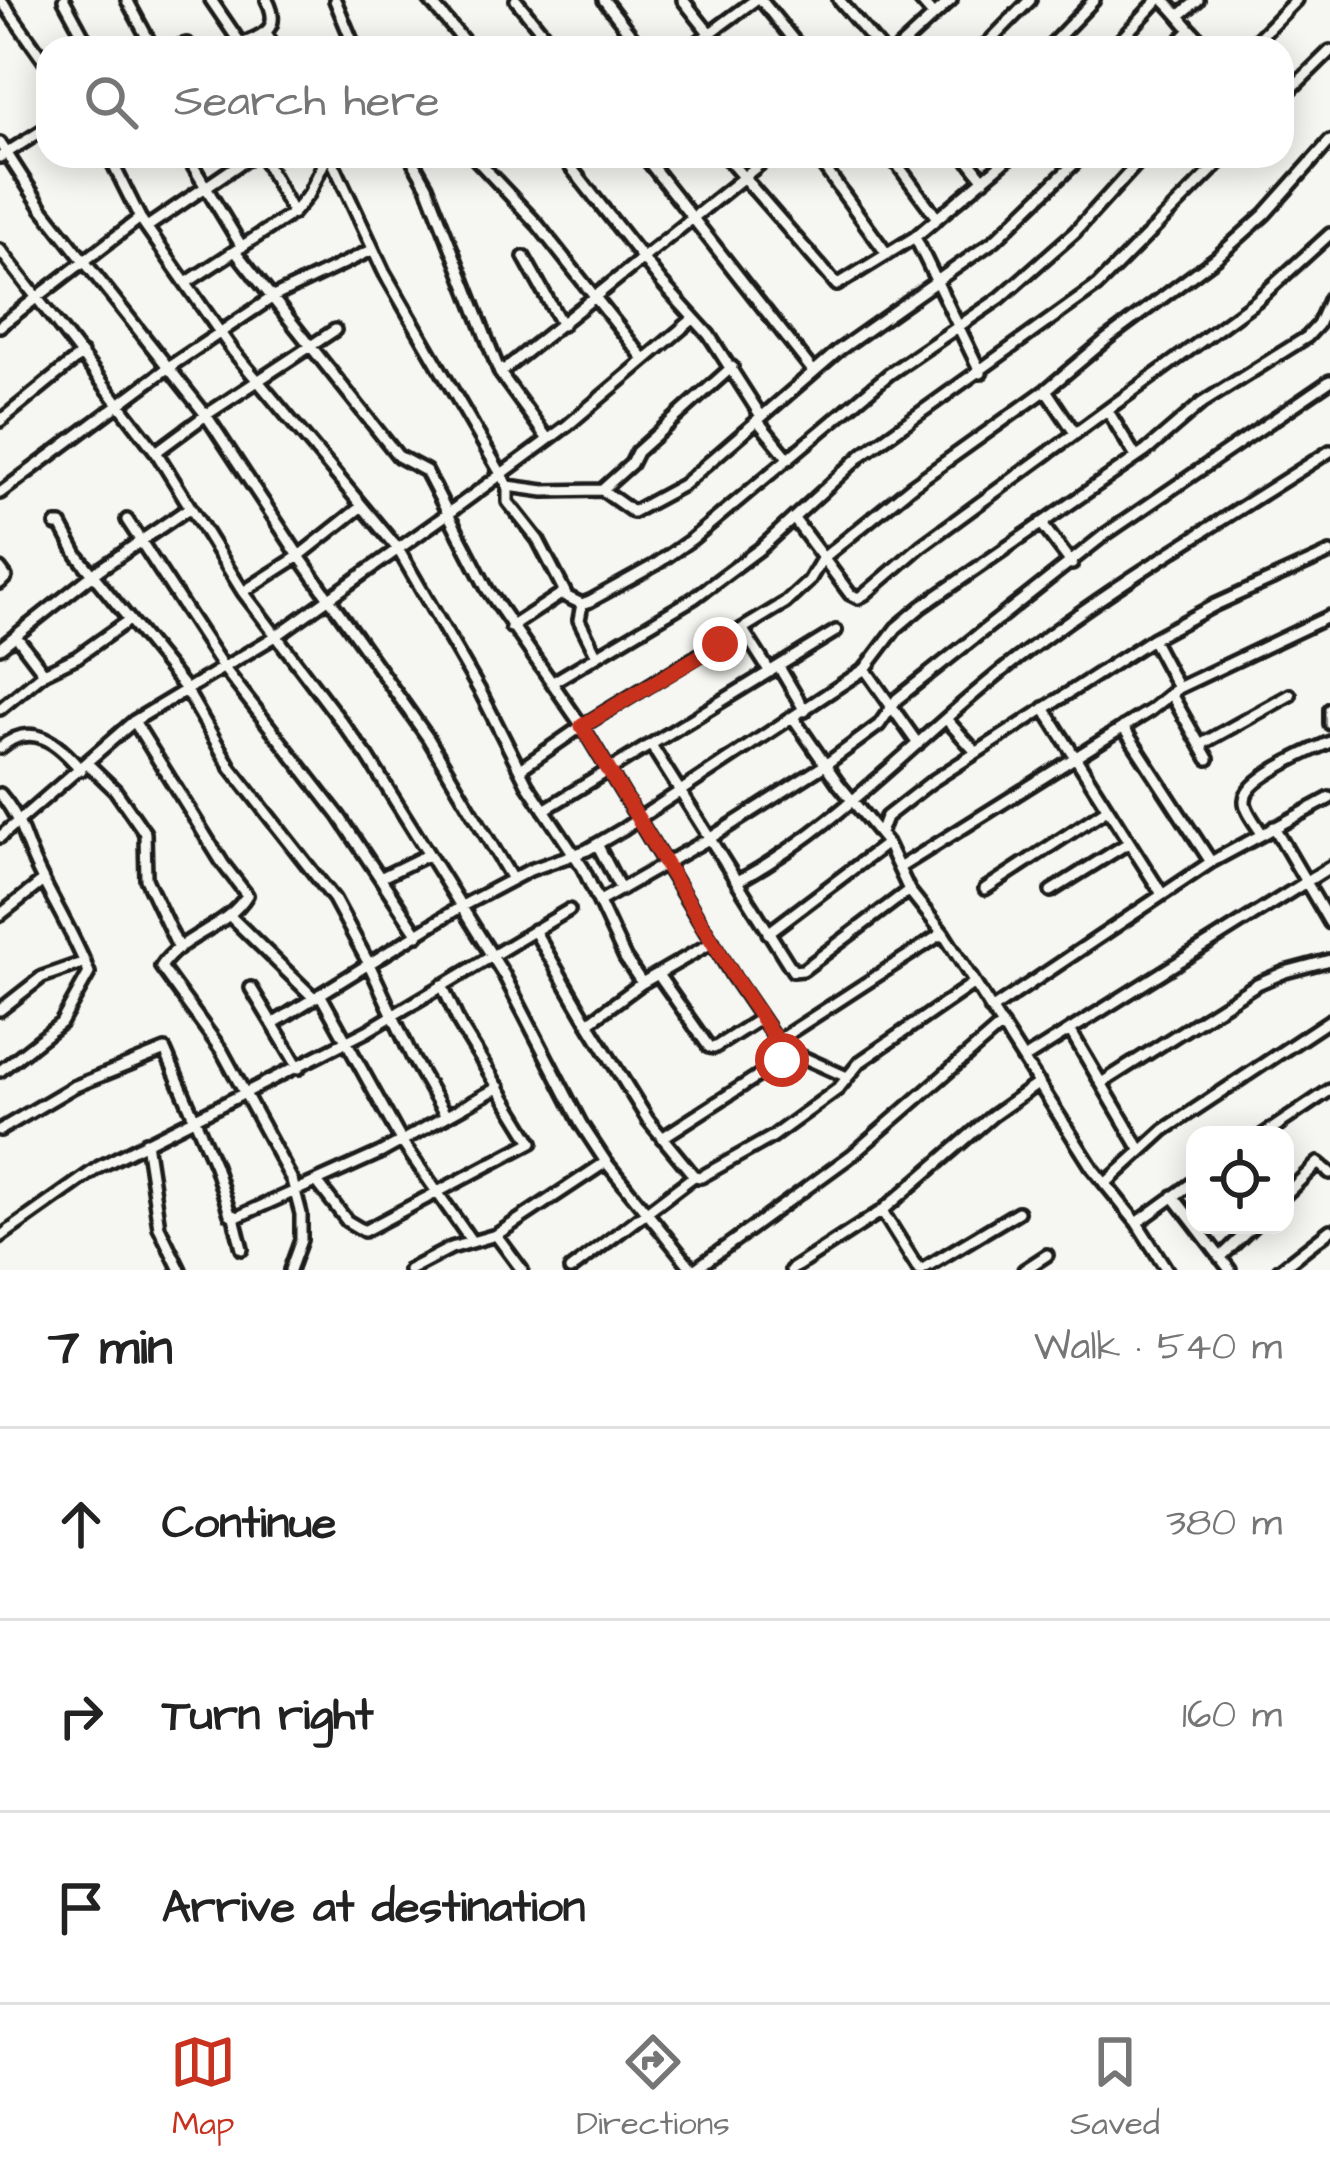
<!DOCTYPE html>
<html lang="en">
<head>
<meta charset="utf-8">
<style>
  body { margin:0; font-family:"Architects Daughter",sans-serif; background:#f2f2f2; color:#222 }
  .controls { position:absolute; right:36px; bottom:36px; display:grid; overflow:hidden; border-radius:24px; box-shadow:0 6px 30px #0003 }
  .controls button { width:108px; height:108px; display:grid; place-items:center; padding:0; border:0; border-bottom:3px solid #e0e0e0; background:#fff; color:#222; font:60px sans-serif }
  .stop { position:absolute; width:36px; height:36px; margin:-27px; border:9px solid #c8321e; border-radius:50%; background:#fff }
  .stop.end { background:#c8321e; border-color:#fff; box-shadow:0 3px 12px #0008 }
  .list { margin:0; padding:0; list-style:none }
  h2 { display:flex; justify-content:space-between; align-items:center; height:156px; margin:0; padding:0 48px; font-size:51px }
  h2 small { font-size:39px; font-weight:400; color:#767676 }
  .list li { display:grid; grid-template-columns:78px 1fr auto; gap:36px; align-items:center; box-sizing:border-box; height:192px; padding:0 48px; border-top:3px solid #e0e0e0 }
  .list b { display:block; font-size:45px; white-space:nowrap }
  .list em { font-size:39px; font-style:normal; color:#767676 }
  .icon { flex:none; width:66px; height:66px; fill:none; stroke:currentColor; stroke-width:2; stroke-linecap:round; stroke-linejoin:round }
  .map { position:relative; flex:none; width:1330px; height:1270px; overflow:hidden }
  .search { position:absolute; background:#fff; box-shadow:0 6px 30px #0003; left:36px; right:36px; top:36px; height:132px; display:flex; align-items:center; gap:30px; box-sizing:border-box; padding:0 42px; border-radius:36px; color:#767676; font-size:45px }
  .sheet { height:732px; background:#fff }
  nav { display:flex; justify-content:space-around; align-items:center; box-sizing:border-box; height:168px; border-top:3px solid #e0e0e0; background:#fff; font-size:33px; color:#767676 }
  nav a { display:grid; justify-items:center; gap:6px }
  nav .on { color:#c8321e }
  .map>svg:first-child { display:block }
  .lines { fill:none; stroke-linecap:round; stroke-linejoin:round }
  .minor-casing { stroke:#1c1c1c; stroke-width:18 }
  .minor { stroke:#f6f6f2; stroke-width:9 }
  .route { stroke:#c8321e; stroke-width:15 }
</style>
</head>
<body>
<div class="map">
<svg width="1330" height="1270" viewBox="0 0 1330 1270">
  <rect width="100%" height="100%" fill="#f6f6f2"/>
  <filter id="ink" filterUnits="userSpaceOnUse"><feTurbulence type="fractalNoise" baseFrequency=".00833" numOctaves="2"/><feDisplacementMap in="SourceGraphic" scale="24" xChannelSelector="R" yChannelSelector="G"/><feConvolveMatrix kernelMatrix="1 2 1 2 8 2 1 2 1" color-interpolation-filters="sRGB"/></filter>
  <g filter="url(#ink)">
    <g class="lines">
      <!-- minor casing -->
      <g class="minor-casing">
        <path id="minor" d="M1,0L48,66
          M64,0L90,48
          M127,0L153,48
          M211,0L241,44
          M335,0L355,48
          M429,0L470,48
          M516,0L555,48
          M604,0L641,48
          M683,0L721,48
          M761,0L800,48
          M839,0L880,48
          M920,0L934,16
          M1164,0C1181,16 1191,34 1210,48
          M1180,15L1198,0
          M265,32L275,48
          M173,48L187,44L193,48
          M231,48C257,37 284,33 267,0
          M690,48L755,0
          M899,48L951,0
          M983,48L1030,0
          M1048,48L1094,0
          M1113,48L1158,0
          M1173,48L1188,32
          M1249,48L1296,0
          M1282,98L1330,51
          M0,143L42,208L206,415L299,556L428,738L512,879
          M109,156L140,218L233,351L398,549L481,693L527,784L583,868L625,958L642,983
          M187,156L242,247
          M262,156L293,213
          M330,156L384,272L508,486V502L538,540L566,594
          M410,156L427,186L500,373L547,438
          M473,156L538,225L644,359
          M562,156L662,283L709,335L761,416
          M644,156L813,371
          M725,156L837,285L915,237L1011,156
          M816,156L887,254
          M891,156L937,218
          M965,156L984,180
          M0,157L48,127
          M147,227L251,156
          M915,237L981,373
          M0,250L156,452L243,592L368,757L504,975L581,1124L606,1162L693,1270
          M235,251L398,456L426,471L487,589L582,726L734,978L783,1050L781,1061L662,1138
          M524,257L562,325
          M186,283L293,213L309,194L327,156
          M0,326L140,218
          M500,373L770,156
          M1046,390L1075,433
          M1108,411L1136,457
          M757,420L789,459
          M0,421L82,354
          M156,452L206,415L335,330
          M508,486L544,491L602,490L633,512L683,485L839,350L995,240L1082,156
          M602,490L631,464L637,452L732,367
          M0,493L169,367L273,297L372,250
          M794,519L850,594L858,598L865,594L921,546L1256,301L1330,234
          M127,520L223,667L339,816L418,935
          M1041,523L1072,564
          M56,525H61L77,555L185,688L231,768L334,899L369,964L413,1059L446,1116
          M0,569L6,577L0,583
          M243,592L299,556L362,506
          M582,604L579,620L597,656
          M511,627L561,594L582,604L590,601L655,565L692,539L889,374L1000,298L1075,232L1144,156
          M743,630L770,672
          M1152,639L1178,688
          M0,648L100,569L189,508
          M779,667L805,711
          M865,669L918,744
          M44,673L77,657L129,620
          M553,682L694,598L761,548L863,454L1097,286L1226,156
          M1171,694L1208,759
          M1044,708L1162,894
          M0,709L44,673L16,636
          M1330,709V724
          M794,719L838,783L887,843L909,890L943,933L1093,1169L1137,1223L1167,1270
          M946,719L975,751
          M134,721L223,864L247,895C226,929 181,935 161,967L222,1051L292,1180L301,1214V1240L290,1270
          M1123,727L1211,862
          M651,745L793,971L803,970L909,890
          M1200,745L1290,695
          M0,748C32,720 58,743 81,770
          M88,764L115,790L145,833L146,879L179,949
          M520,769L582,726L785,603L809,581L822,559L913,485L1046,390L1108,338L1216,258L1265,214L1330,141
          M0,794C23,821 23,840 38,870C55,905 75,937 89,973L61,1023L0,1071
          M544,810L836,631
          M1274,827L1330,923
          M880,833L886,817L931,782L1152,639L1215,605L1330,553
          M1262,834C1257,825 1244,810 1245,800C1246,778 1312,750 1330,742
          M0,837L134,721L276,636L446,515L568,425L693,319
          M597,844L621,890
          M899,868L1151,710L1178,688L1330,616
          M380,878L427,855
          M738,881C843,824 923,731 1017,659C1116,583 1225,519 1330,451
          M985,889L1107,809
          M1051,891L1128,843
          M600,901L712,837L825,765L879,725L897,699L1103,536L1330,381
          M0,915L43,881
          M231,917L314,998
          M534,930L588,1023L642,983L713,942
          M768,933L887,843
          M659,976L709,1047L714,1048L761,1018
          M251,988L299,1068
          M320,994L402,1142L472,1242
          M0,1010L42,977L85,962
          M991,1010L1211,862L1330,798
          M274,1023L462,906L530,870L587,850L623,829L865,669L896,628L921,607L1146,451L1202,403L1307,337L1318,325L1330,298
          M588,1023L648,1120L694,1176
          M1070,1030L1141,1151
          M777,1041L943,933
          M784,1056L798,1055L847,1077
          M1024,1059L1330,867
          M1103,1082L1257,984L1285,972L1330,960
          M0,1130L73,1087L165,1050L215,1166L230,1214L237,1217L380,1153L499,1087
          M1263,1135L1330,1090
          M146,1142L159,1227L180,1270
          M317,1182L347,1221L364,1231L532,1142L460,1025L442,985
          M1105,1184L1164,1130L1330,1020
          M1285,1195L1318,1163L1330,1173
          M1173,1196L1230,1270
          M882,1211L919,1270
          M234,1217L242,1249
          M1137,1223L1195,1181
          M496,1235L522,1270
          M0,1237L99,1167L367,1031L569,910
          M1220,1258L1254,1225
          M409,1270L451,1248L496,1235L606,1162
          M570,1270L694,1176L701,1177L772,1137L838,1089L860,1062L974,983
          M694,1270L852,1155L1002,1025
          M791,1270L882,1211L992,1116L1039,1083
          M921,1270L1018,1212
          M1024,1270L1047,1255
          M1279,1270L1330,1230"/>
      </g>
      <!-- minor -->
      <use href="#minor" class="minor"/>
    </g>
  </g>
  <g class="lines" filter="url(#ink)">
    <!-- route -->
    <path class="route" d="M720,644L582,726L734,977L783,1050L782,1060"/>
  </g>
</svg>
<div class="controls">
<button><svg class="icon" aria-label="locate" viewBox="0 0 24 24"><circle cx="12" cy="12" r="6"/><path d="M12 2v4M12 18v4M2 12h4M18 12h4"/></svg></button>
</div>
<div class="stop" style="left:782px;top:1060px"></div>
<div class="stop end" style="left:720px;top:644px"></div>
<div class="search"><svg class="icon" aria-label="search" viewBox="0 0 24 24"><circle cx="10" cy="10" r="6"/><path d="M15 15l6 6"/></svg>Search here</div>
</div>
<section class="sheet">
<h2>7 min<small>Walk · 540 m</small></h2>
<ul class="list">
<li><svg class="icon" aria-label="ahead" viewBox="0 0 24 24"><path d="M12 20V5M6 11l6-6 6 6"/></svg><div><b>Continue</b></div><em>380 m</em></li>
<li><svg class="icon" aria-label="right" viewBox="0 0 24 24"><path d="M7 20v-9h11M14 6l5 5-5 5"/></svg><div><b>Turn right</b></div><em>160 m</em></li>
<li><svg class="icon" aria-label="arrive" viewBox="0 0 24 24"><path d="M6 21V4h12l-3 4 3 4H6"/></svg><div><b>Arrive at destination</b></div></li>
</ul>
</section>
<nav>
<a class="on"><svg class="icon" aria-label="map" viewBox="0 0 24 24"><path d="M3 6l6-2 6 2 6-2v14l-6 2-6-2-6 2zM9 4v14M15 6v14"/></svg>Map</a>
<a><svg class="icon" aria-label="directions" viewBox="0 0 24 24"><path d="M12 3l9 9-9 9-9-9zM9 14v-3h6M13 9l2 2-2 2"/></svg>Directions</a>
<a><svg class="icon" aria-label="saved" viewBox="0 0 24 24"><path d="M7 4h10v16l-5-4-5 4z"/></svg>Saved</a>
</nav>
</body>
</html>
